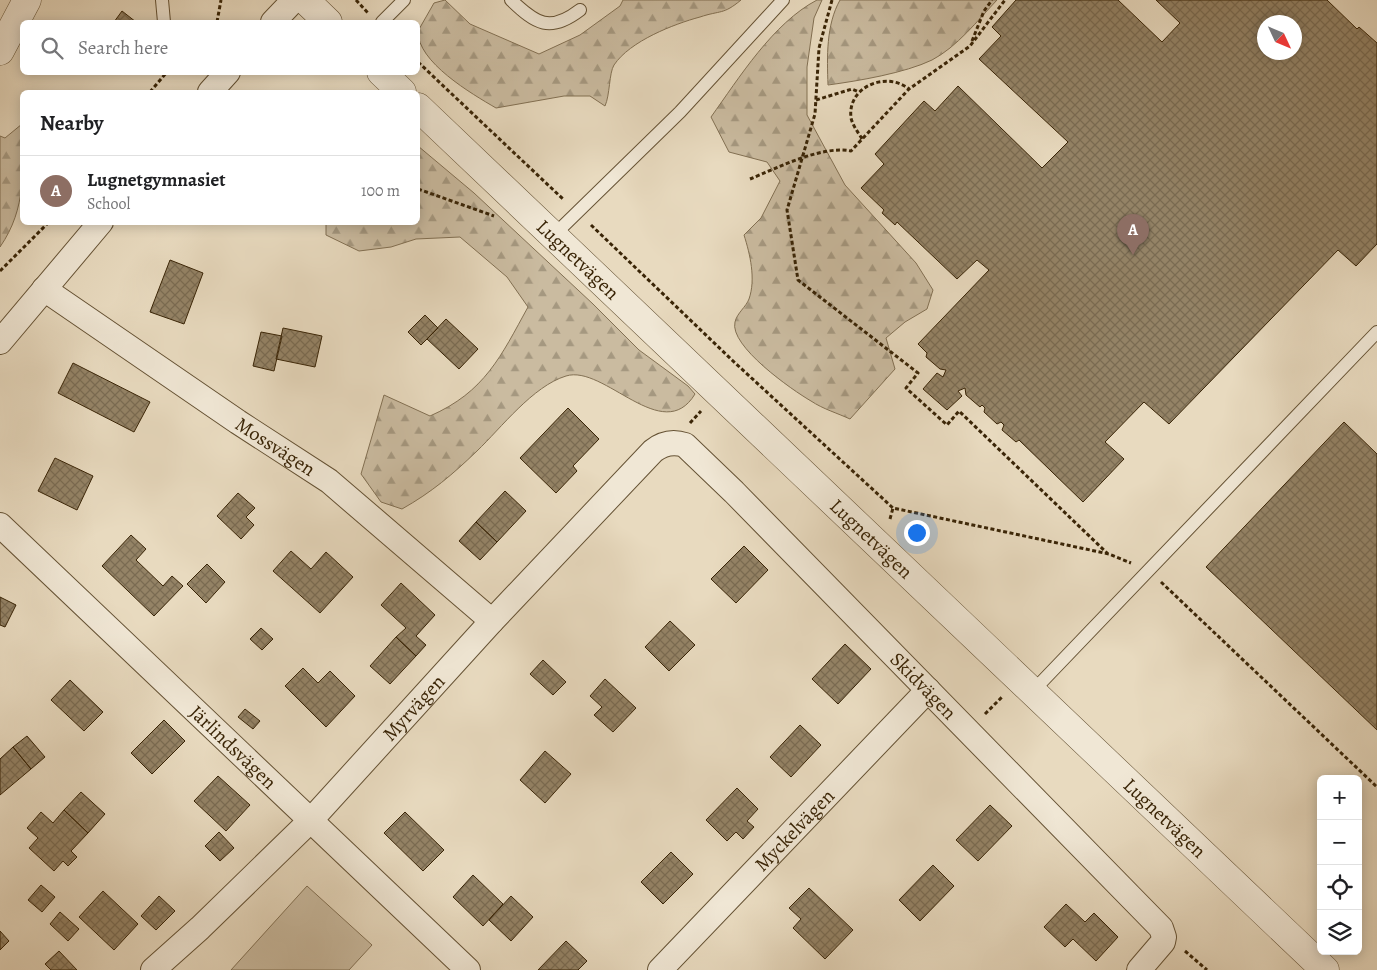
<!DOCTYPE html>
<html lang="en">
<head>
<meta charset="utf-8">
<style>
  body { margin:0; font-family:Alegreya,serif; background:#f2f2f2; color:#202124 }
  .controls { position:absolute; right:15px; bottom:15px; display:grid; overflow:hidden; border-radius:8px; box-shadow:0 2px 12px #0003 }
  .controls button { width:45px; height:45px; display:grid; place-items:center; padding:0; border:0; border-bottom:1px solid #e0e0e0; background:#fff; color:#202124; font:25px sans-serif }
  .compass { position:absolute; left:1257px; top:15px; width:45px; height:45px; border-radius:50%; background:#fff; box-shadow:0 2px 12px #0003; rotate:134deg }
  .you { position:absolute; left:916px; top:532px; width:18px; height:18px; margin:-12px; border:4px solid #fff; border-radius:50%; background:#1a73e8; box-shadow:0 0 0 8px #1a73e833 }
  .badge { display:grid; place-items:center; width:32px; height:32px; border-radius:50%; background:#0b8043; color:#fff; font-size:16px; font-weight:700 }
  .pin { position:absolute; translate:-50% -41px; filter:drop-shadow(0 1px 2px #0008) }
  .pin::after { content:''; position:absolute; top:26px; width:18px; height:15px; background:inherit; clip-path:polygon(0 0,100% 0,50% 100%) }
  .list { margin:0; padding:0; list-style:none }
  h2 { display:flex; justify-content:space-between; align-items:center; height:65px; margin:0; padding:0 20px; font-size:21px }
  h2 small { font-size:16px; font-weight:400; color:#757577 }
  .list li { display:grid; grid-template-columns:32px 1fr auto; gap:15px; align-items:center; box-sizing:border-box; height:70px; padding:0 20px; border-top:1px solid #e0e0e0 }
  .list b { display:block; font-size:19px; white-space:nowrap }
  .list p { margin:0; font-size:16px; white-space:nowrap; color:#757577 }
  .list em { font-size:16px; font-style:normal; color:#757577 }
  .icon { flex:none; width:28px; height:28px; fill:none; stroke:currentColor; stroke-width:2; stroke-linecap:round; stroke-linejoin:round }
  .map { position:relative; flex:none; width:1377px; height:970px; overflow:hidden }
  .search { position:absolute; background:#fff; box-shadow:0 2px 12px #0003; left:20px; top:20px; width:400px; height:55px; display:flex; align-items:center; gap:12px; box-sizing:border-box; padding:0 18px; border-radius:8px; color:#757577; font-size:19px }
  .panel { position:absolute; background:#fff; box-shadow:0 2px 12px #0003; left:20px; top:90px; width:400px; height:135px; border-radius:8px }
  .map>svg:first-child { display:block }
  .forest { fill:url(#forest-firs); stroke:#827053 }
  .pitch { fill:#cabba0; stroke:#827053 }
  .building { fill:url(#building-cross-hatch); stroke:#392406; fill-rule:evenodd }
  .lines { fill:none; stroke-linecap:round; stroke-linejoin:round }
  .service-casing { stroke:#655234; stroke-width:14 }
  .minor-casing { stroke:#655234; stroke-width:26 }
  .tertiary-casing { stroke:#655234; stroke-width:29 }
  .path { stroke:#392406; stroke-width:3; stroke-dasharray:4 2.5; stroke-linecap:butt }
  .service { stroke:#f0e7d5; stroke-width:12 }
  .minor { stroke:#f0e7d5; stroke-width:24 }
  .tertiary { stroke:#f0e7d5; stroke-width:28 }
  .labels { text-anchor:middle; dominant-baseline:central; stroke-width:4.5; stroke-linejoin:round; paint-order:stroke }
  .street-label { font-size:20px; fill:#392406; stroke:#f0e7d5 }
</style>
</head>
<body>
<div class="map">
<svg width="1377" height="970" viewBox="0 0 1377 970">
  <defs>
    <pattern id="forest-firs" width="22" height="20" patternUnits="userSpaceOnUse" patternTransform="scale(1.25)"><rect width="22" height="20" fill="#cabba0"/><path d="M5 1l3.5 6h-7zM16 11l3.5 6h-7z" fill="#a59880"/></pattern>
    <pattern id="building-cross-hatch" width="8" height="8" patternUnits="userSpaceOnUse" patternTransform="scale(1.25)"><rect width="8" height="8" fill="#948366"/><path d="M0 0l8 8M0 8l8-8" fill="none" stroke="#7a6b52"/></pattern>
  </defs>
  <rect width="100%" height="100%" fill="#e8dabf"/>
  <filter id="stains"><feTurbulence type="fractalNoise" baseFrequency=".004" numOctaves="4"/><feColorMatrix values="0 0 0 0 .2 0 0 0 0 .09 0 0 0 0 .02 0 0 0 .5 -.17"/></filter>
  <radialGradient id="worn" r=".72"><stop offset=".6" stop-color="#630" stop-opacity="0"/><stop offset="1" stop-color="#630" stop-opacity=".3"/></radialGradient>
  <!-- forest -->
  <path class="forest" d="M445,0L470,24L539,54L580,35L620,6L623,0H741C723,15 721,10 700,17C674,24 630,41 614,65C609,73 610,95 605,106L590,96H564L496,108C472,94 417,62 418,31L434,3Z
    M817,0H822L814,18L807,67V115L845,185L916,263L933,290L927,309L905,322L886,338L895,369L850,419C837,413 823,409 811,401C792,390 729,346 735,322C737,313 746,307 749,299C756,279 750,254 744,235L761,218L780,181L767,162L729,152L711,117C739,78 773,23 817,0Z
    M840,0H997C978,20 957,47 932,60C905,73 858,81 828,85C827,57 826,25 840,0Z
    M22,124C23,169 27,208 0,247V136L5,138Z
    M418,146L474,193L593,304L639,350L688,386L695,394C663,447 604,364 566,376C533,386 501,428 477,451C452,475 432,492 402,509L381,502L361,474L384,395L430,416C485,392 501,356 528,307L507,277L460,237L416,239L391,247L359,251L326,235V223L418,222Z"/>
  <!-- pitch -->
  <path class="pitch" d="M307,886L372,945L349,970H231Z"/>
  <!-- building -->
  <path class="building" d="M1016,0H1118L1162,42L1180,23L1156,0H1327L1357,29L1359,27L1377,43V244L1356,266L1338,250L1169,424L1144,402L1105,442L1124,459L1083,502L1019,440L1016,442L1002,430L1004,425L1001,422L997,424L984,412L985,408L982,405L980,407L966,395L965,388L958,391L962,396L947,410L923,389L937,373L943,377L946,370L940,369L926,357L927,353L918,344L989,270L977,260L957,279L897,222L895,225L882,213L884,210L861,188L884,164L875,154L924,101L935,111L958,86L1042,168L1068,142L979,59L1001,36L992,27ZM1264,22H1294V52H1264Z
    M122,11L136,22H114Z
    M170,260L203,273L184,324L150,312Z
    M425,315L438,328L421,345L408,332Z
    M446,319L478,349L459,369L427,339Z
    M283,328L322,336L315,367L276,359Z
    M261,332L282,336L274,371L253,366Z
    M73,363L150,402L134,432L58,393Z
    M568,408L599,439L573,466L577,471L556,493L520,458Z
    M1344,422L1377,454V730L1206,567Z
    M55,458L93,476L77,510L38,491Z
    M505,491L526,511L497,542L476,522Z
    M238,493L255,508L246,517L254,525L241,539L217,516Z
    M476,522L497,542L480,560L459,541Z
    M131,535L146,549L136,560L163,586L172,576L183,586L154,616L102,566Z
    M744,546L768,570L736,603L711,579Z
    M291,551L311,569L326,552L353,577L320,613L273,571Z
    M207,564L225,582L206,603L187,584Z
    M401,583L435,615L416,636L426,645L416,656L396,637L406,628L381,605Z
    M0,597L16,605L5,627L0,625Z
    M670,621L695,645L669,671L645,647Z
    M261,628L273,639L262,650L250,639Z
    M396,637L416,656L390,684L370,666Z
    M845,644L871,669L838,704L812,679Z
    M543,660L566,682L553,695L530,674Z
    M303,668L318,683L330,671L355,696L326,727L285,686Z
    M605,679L636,708L613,732L594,715L602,707L590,696Z
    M70,680L103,712L84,731L51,700Z
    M245,709L260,721L253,729L238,717Z
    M164,720L185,741L152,774L131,753Z
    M800,725L821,745L791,777L770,757Z
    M27,736L45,757L31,769L13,747Z
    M13,747L31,769L0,795V759Z
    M545,751L571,774L545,803L520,780Z
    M218,776L250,805L226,831L194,801Z
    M737,788L758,809L747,821L754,827L743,839L736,832L727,841L706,820Z
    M81,792L105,814L88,833L64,810Z
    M990,805L1012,826L978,861L956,840Z
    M64,810L88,833L71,851L77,857L68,866L63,861L54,871L29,848L38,838L27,828L41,812L53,823Z
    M405,812L444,850L423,871L384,833Z
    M219,832L234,848L220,861L205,846Z
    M671,852L693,874L663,904L641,882Z
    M933,865L954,886L920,921L899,900Z
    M473,875L503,904L483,926L453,897Z
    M41,885L55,897L42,912L28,900Z
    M809,888L853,930L825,959L793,928L801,919L789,908Z
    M103,891L138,924L114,950L79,917Z
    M159,896L175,911L156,930L141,916Z
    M511,896L533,917L511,941L489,920Z
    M1066,904L1085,922L1094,913L1118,937L1096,961L1073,939L1065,947L1044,927Z
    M60,912L79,929L68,941L50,924Z
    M0,931L9,941L0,950Z
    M566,941L587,961L578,970H538Z
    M59,951L77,970H51L45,964Z"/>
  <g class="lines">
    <!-- service casing -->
    <g class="service-casing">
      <path id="service" d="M162,0L164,22
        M511,0C536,24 550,33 580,10
        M382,22L404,0
        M553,236L680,112L783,0
        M1032,692L1377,332"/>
    </g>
    <!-- minor casing -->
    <g class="minor-casing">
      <g id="minor">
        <path d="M273,22L294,0"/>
        <path d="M210,92L228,72"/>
        <path id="s1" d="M44,289L238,422L329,481L492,621"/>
        <path d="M0,342L101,222"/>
        <path id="s2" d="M0,525L468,970"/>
        <path id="s3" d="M153,970L200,928L311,820L492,621L653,451C663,443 673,441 685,445L734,492L1161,928L1164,937L1163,942L1139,970"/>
        <path id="s4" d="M660,970L928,690"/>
      </g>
    </g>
    <!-- tertiary casing -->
    <g class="tertiary-casing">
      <g id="tertiary">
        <path d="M305,0L328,22"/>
        <path d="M0,51L27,0"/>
        <path d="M381,72L402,92"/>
        <path id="s5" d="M418,107L1325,970"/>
      </g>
    </g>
    <!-- path -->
    <path class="path" d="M356,0L368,13
      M832,0L819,48L815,114L787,210L798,280L918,373L906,388L947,425L959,411L1108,554
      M217,22L221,0
      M972,41L984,11L992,0
      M418,62L564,200
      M150,92L167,72
      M816,100L852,89L859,92
      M862,139C858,132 853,126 851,118C847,86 887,71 909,89
      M750,179C777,168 822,145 851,151L909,89L970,46L1005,0
      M418,189L494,216
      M591,225L733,361L893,508L1109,554L1131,563
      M0,271L49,222
      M690,423L701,411
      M890,519L893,508
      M1161,582L1377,787
      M985,714L1002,697
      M1185,951L1207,970"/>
    <!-- service -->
    <use href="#service" class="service"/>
    <!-- minor -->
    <use href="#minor" class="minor"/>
    <!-- tertiary -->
    <use href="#tertiary" class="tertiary"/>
  </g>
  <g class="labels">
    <!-- street labels -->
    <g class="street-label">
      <text stroke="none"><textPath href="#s5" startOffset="221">Lugnetvägen</textPath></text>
      <text stroke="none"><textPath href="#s1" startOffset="280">Mossvägen</textPath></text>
      <text stroke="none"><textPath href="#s5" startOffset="626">Lugnetvägen</textPath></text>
      <text stroke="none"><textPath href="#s3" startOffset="1094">Skidvägen</textPath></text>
      <text stroke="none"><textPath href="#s3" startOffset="370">Myrvägen</textPath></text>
      <text stroke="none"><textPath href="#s2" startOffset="322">Järlindsvägen</textPath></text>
      <text stroke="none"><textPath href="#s5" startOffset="1031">Lugnetvägen</textPath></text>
      <text stroke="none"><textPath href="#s4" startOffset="194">Myckelvägen</textPath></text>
    </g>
  </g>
  <rect width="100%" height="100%" filter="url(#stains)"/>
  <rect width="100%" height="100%" fill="url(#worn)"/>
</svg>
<div class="controls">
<button>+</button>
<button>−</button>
<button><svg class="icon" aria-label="locate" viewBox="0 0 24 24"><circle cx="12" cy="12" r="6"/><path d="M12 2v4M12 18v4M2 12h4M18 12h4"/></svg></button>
<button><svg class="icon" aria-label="layers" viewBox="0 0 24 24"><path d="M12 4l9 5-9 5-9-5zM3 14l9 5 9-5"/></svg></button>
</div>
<svg class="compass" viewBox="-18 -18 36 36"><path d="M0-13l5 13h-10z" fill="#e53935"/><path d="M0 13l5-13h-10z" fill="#757577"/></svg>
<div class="you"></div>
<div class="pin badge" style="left:1133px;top:255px;background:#8d6e63">A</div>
<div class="search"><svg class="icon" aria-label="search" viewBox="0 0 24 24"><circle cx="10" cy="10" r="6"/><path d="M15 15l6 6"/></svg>Search here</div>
<section class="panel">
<h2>Nearby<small></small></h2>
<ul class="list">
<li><span class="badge" style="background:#8d6e63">A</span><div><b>Lugnetgymnasiet</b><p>School</p></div><em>100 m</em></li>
</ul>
</section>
</div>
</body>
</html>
